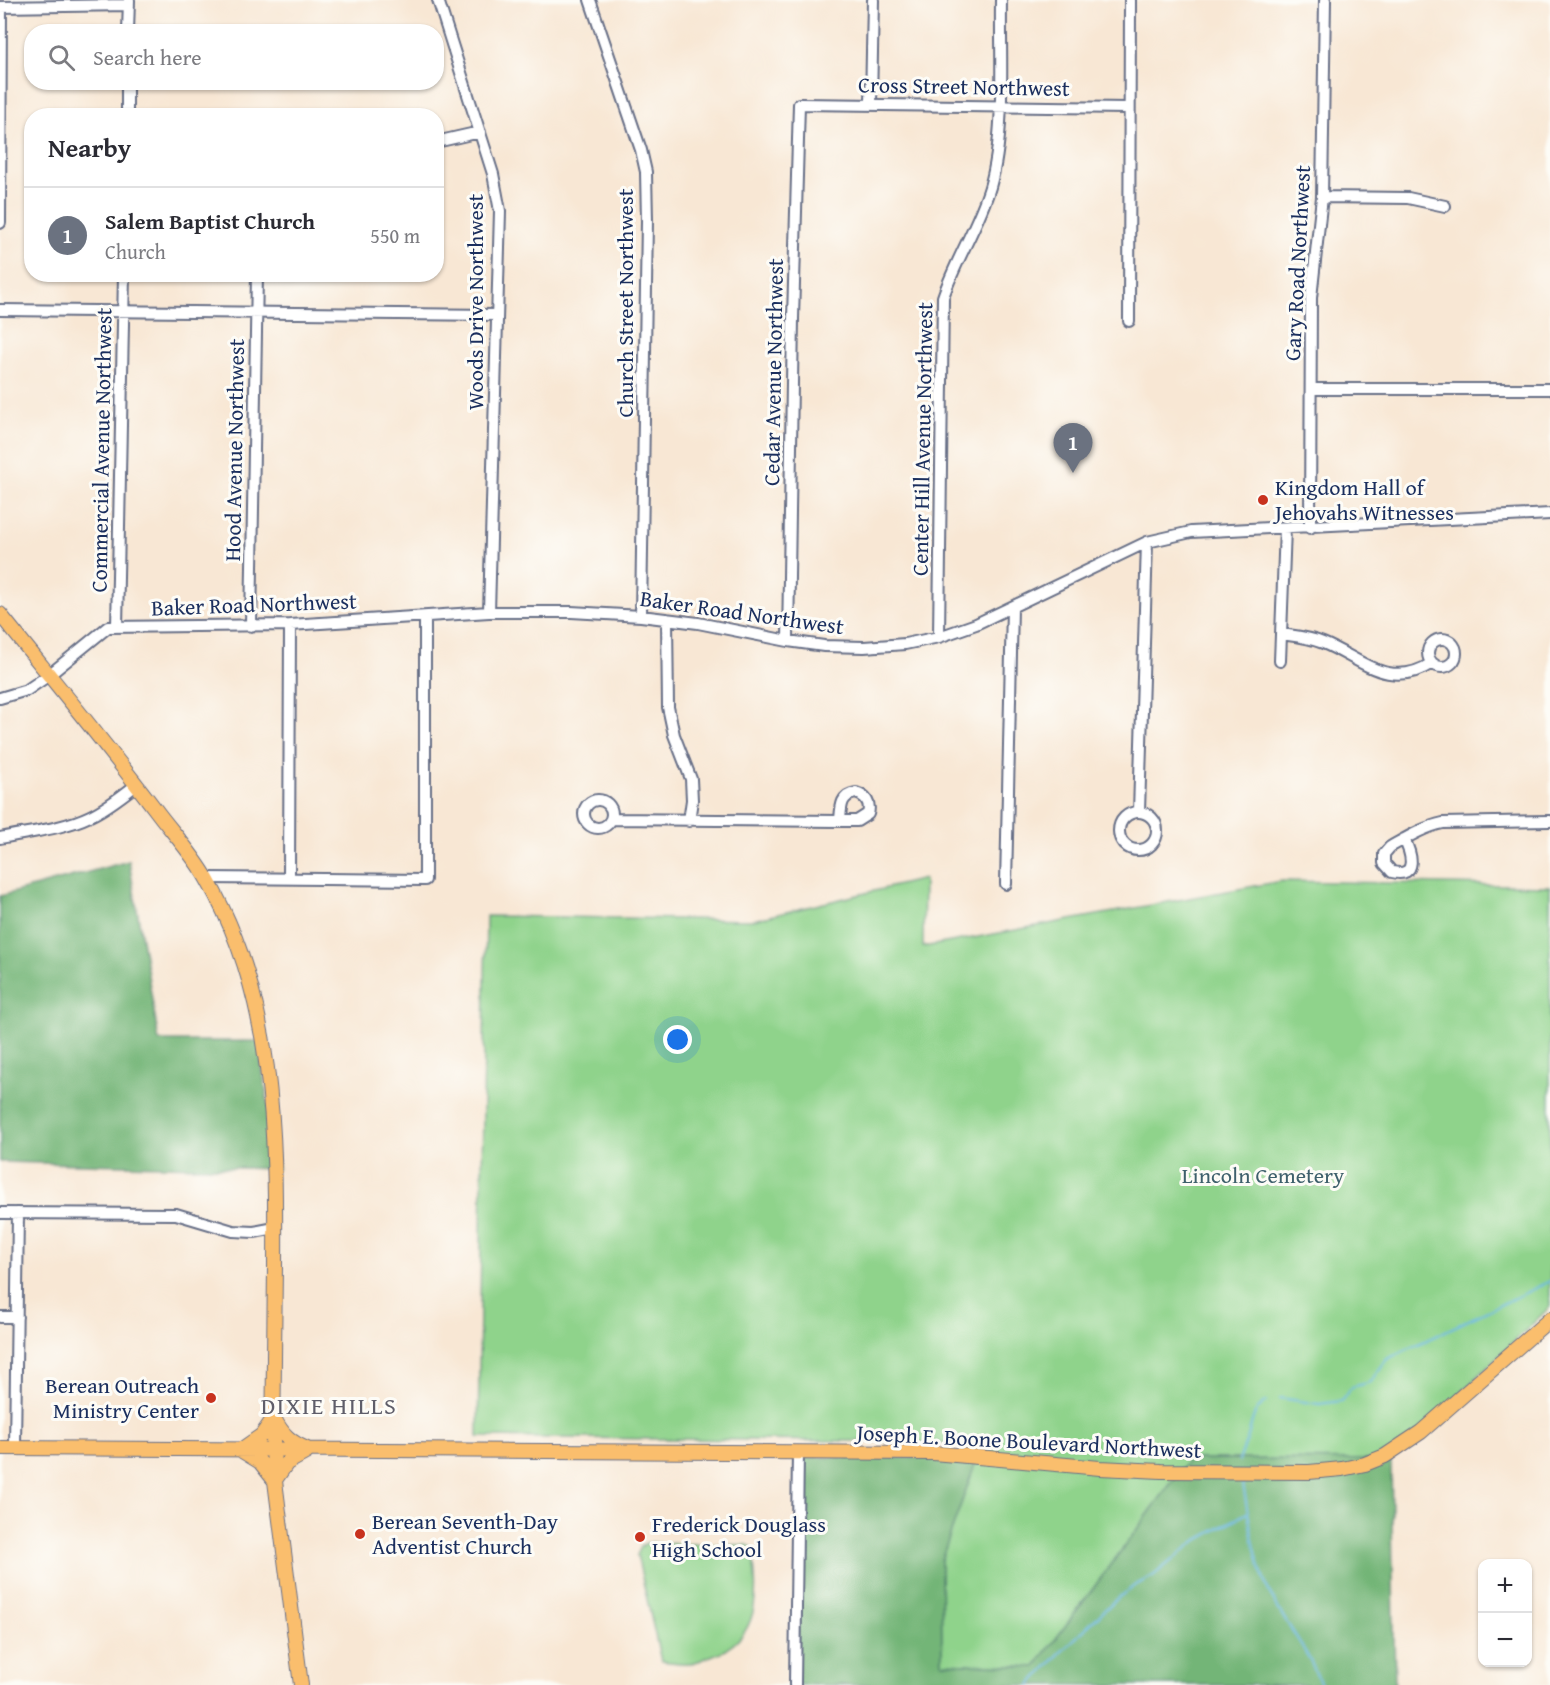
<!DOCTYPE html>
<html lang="en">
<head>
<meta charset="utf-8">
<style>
  body { margin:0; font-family:"Gentium Book Plus",serif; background:#f2f2f3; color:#2b2b33 }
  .controls { position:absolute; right:18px; bottom:18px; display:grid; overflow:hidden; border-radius:12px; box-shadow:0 2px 4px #0004 }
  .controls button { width:54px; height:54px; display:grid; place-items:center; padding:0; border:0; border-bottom:2px solid #e1e1e2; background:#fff; color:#2b2b33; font:30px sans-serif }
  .you { position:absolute; left:678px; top:1040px; width:21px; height:21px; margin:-15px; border:4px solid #fff; border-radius:50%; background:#1a73e8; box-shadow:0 0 0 9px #1a73e833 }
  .badge { display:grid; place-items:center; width:39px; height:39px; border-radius:50%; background:#b45309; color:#fff; font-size:20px; font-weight:700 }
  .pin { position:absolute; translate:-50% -50px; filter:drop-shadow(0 2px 3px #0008) }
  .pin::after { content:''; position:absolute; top:32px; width:21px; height:18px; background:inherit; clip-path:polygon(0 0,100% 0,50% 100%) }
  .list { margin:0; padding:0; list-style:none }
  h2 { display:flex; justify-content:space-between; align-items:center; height:78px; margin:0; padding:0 24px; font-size:26px }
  h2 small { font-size:20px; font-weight:400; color:#7c7c81 }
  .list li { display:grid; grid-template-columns:39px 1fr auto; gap:18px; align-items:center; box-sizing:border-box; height:96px; padding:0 24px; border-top:2px solid #e1e1e2 }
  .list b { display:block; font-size:22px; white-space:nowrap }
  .list p { margin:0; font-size:20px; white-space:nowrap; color:#7c7c81 }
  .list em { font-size:20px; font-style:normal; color:#7c7c81 }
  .icon { flex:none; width:33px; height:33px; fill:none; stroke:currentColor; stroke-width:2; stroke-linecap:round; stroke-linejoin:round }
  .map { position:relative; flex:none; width:1550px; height:1685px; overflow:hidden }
  .search { position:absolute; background:#fff; box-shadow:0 2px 4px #0004; left:24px; top:24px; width:420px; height:66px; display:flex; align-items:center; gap:15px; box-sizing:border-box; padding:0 21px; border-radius:24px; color:#7c7c81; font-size:22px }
  .panel { position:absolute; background:#fff; box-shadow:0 2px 4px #0004; left:24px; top:108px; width:420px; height:174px; border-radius:24px }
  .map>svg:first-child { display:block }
  .green { fill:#8fd38b; stroke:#558174; stroke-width:1.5 }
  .forest { fill:#73b577; stroke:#47726a; stroke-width:1.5 }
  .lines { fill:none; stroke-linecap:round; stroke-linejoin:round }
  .stream { stroke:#6bb8e5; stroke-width:2 }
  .minor-casing { stroke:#686f87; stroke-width:14 }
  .major-casing { stroke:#686f87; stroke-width:16 }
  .minor { stroke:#fff; stroke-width:10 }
  .major { stroke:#fabe6d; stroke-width:14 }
  .poi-dot { fill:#c8321e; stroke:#fdfcf7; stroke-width:2 }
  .labels { text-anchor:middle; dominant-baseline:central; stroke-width:6; stroke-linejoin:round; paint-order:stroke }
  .street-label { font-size:22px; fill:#1b2f5e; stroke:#fdfcf7 }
  .poi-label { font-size:22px; fill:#1b2f5e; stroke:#fdfcf7; text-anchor:start }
  .park-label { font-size:22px; fill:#3e606c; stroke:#fdfcf7 }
  .neighbourhood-label { font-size:24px; letter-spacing:1.5px; fill:#5f5e6a; stroke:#fdfcf7 }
</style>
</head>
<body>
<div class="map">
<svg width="1550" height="1685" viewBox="0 0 1550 1685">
  <rect width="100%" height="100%" fill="#fdfcf7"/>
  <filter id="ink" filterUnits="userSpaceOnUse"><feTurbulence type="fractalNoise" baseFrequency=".0167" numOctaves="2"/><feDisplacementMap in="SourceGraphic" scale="12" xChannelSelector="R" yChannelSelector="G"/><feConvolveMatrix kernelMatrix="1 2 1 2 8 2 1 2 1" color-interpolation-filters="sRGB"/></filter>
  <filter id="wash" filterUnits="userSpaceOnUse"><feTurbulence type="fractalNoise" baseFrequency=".008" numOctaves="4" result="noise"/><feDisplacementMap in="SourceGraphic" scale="24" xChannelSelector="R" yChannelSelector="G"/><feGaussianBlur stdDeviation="1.35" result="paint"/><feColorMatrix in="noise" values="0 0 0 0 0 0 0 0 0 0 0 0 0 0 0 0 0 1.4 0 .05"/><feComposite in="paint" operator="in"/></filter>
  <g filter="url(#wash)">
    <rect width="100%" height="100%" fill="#f8e7d4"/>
    <!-- green -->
    <path class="green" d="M924,879L923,947L1282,881L1550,886V1307L1391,1460L1189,1459L1035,1667L942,1663L941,1560L981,1447L933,1442L478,1437L486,916L753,920Z
      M646,1543L747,1545L752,1547C758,1593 762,1639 711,1656C704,1659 696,1663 689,1663C680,1664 670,1662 661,1661L637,1555L641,1547Z"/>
    <!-- forest -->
    <path class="forest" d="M129,861L159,1041H258L278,1169L0,1162V896Z
      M801,1457L932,1458L976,1462L941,1560L942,1663L1035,1667L1189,1459L1391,1460L1395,1685H797Z"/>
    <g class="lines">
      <!-- stream -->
      <path class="stream" d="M1280,1398L1319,1404L1341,1401L1352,1387L1370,1382L1387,1359L1550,1281
        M1239,1461C1242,1452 1246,1443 1249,1433C1252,1420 1254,1409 1267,1401
        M1242,1479C1249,1516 1253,1553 1267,1587C1276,1608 1289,1625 1300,1643C1309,1657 1315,1670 1321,1685
        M1030,1685L1059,1654L1114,1601L1134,1586L1153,1576L1194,1542L1247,1513L1249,1516"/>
    </g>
  </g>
  <g filter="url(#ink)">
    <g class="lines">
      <!-- minor casing -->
      <g class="minor-casing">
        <path id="minor" d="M438,0L493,174L500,211L489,612
          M590,0L641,150L646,172L647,221L641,616
          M0,7L129,5
          M128,32L129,0
          M871,104L873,0
          M127,116V82
          M436,142L480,132
          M1322,197L1408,198L1445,206
          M0,223L1,7
          M0,310L497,315
          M1129,321L1130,0
          M1311,389H1550
          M1310,528L1311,298L1322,197L1325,0
          M667,619L668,707L674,735L691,779L692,800L689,821
          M251,626L257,274
          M117,627L124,274
          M1281,634C1295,636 1309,637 1323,643C1360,658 1389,691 1432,663
          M939,637L943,297C956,259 979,224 990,187C1006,132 1000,58 1001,0
          M1428 653a14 14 0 1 1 28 0a14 14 0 1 1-28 0Z
          M788,641L793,319L799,104L1128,108
          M1280,661L1285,528
          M0,698L27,690L49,675L108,627L290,625L489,612H571L641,616L698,623L788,641L824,646L864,647L905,644L939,637L976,624L1147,542L1191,532L1550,514
          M856,793C866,796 871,803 868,814L857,821H840C841,808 840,795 856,793Z
          M584 814a14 14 0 1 1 28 0a14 14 0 1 1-28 0Z
          M1139,812L1147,542
          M1119 831a19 19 0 1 1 38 0a19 19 0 1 1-38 0Z
          M612,819L840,821
          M0,838C29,832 63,829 90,816C107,808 122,796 136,785
          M1404,839C1411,853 1419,878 1392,872L1384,863V854L1390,847C1408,837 1424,827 1443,823L1550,821
          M207,878L425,880V617
          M289,879L290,625
          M1006,884L1012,607
          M0,1213L176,1214L233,1231L254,1232L275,1228
          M0,1317H17
          M15,1448L18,1213
          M795,1685L798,1452"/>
      </g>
      <!-- major casing -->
      <g class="major-casing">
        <path id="major" d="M0,614C52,679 105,743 155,809C172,832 193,854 207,879C275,997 276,1134 275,1266C274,1327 274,1389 273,1450L275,1481L301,1685
          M274,1418C282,1434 290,1442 307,1449
          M0,1448L933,1453L1100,1468L1161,1471L1309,1472L1342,1469L1365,1464L1385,1456L1421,1432L1550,1319
          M242,1449L262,1435L273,1419
          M242,1451L260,1462L275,1481
          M275,1480L287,1463L307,1452"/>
      </g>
      <!-- minor -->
      <use href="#minor" class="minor"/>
      <!-- major -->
      <use href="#major" class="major"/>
    </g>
  </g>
  <!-- markers -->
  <g class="poi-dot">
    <circle cx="1263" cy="500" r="6"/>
    <circle cx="211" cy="1398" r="6"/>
    <circle cx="360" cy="1534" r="6"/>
    <circle cx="640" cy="1537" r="6"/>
  </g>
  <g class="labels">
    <!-- street labels -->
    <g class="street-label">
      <text transform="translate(964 86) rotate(1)">Cross Street Northwest</text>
      <text transform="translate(1297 263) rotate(-87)">Gary Road Northwest</text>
      <text transform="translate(475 302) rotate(-90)">Woods Drive Northwest</text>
      <text transform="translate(625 303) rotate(-90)">Church Street Northwest</text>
      <text transform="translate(773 372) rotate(-89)">Cedar Avenue Northwest</text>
      <text transform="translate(922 439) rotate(-89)">Center Hill Avenue Northwest</text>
      <text transform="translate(101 450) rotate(-89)">Commercial Avenue Northwest</text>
      <text transform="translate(234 450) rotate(-89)">Hood Avenue Northwest</text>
      <text transform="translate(254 604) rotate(-2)">Baker Road Northwest</text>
      <text transform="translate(742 612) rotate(8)">Baker Road Northwest</text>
      <text transform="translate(1029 1441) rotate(3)">Joseph E. Boone Boulevard Northwest</text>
    </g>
    <!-- poi labels -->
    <g class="poi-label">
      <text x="1275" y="487">Kingdom Hall of<tspan x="1275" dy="25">Jehovahs Witnesses</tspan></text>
      <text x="199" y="1385" text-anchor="end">Berean Outreach<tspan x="199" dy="25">Ministry Center</tspan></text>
      <text x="372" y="1521">Berean Seventh-Day<tspan x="372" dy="25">Adventist Church</tspan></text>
      <text x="652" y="1524">Frederick Douglass<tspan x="652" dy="25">High School</tspan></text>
    </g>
    <!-- park labels -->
    <g class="park-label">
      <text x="1263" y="1175">Lincoln Cemetery</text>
    </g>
    <!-- neighbourhood labels -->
    <g class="neighbourhood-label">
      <text x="329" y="1405">DIXIE HILLS</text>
    </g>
  </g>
</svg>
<div class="controls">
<button>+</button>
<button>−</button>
</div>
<div class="you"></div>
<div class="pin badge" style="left:1073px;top:473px;background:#6b7280">1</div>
<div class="search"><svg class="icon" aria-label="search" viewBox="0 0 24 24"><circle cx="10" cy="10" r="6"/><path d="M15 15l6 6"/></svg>Search here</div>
<section class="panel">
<h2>Nearby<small></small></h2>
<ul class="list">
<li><span class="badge" style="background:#6b7280">1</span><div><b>Salem Baptist Church</b><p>Church</p></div><em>550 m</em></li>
</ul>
</section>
</div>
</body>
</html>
